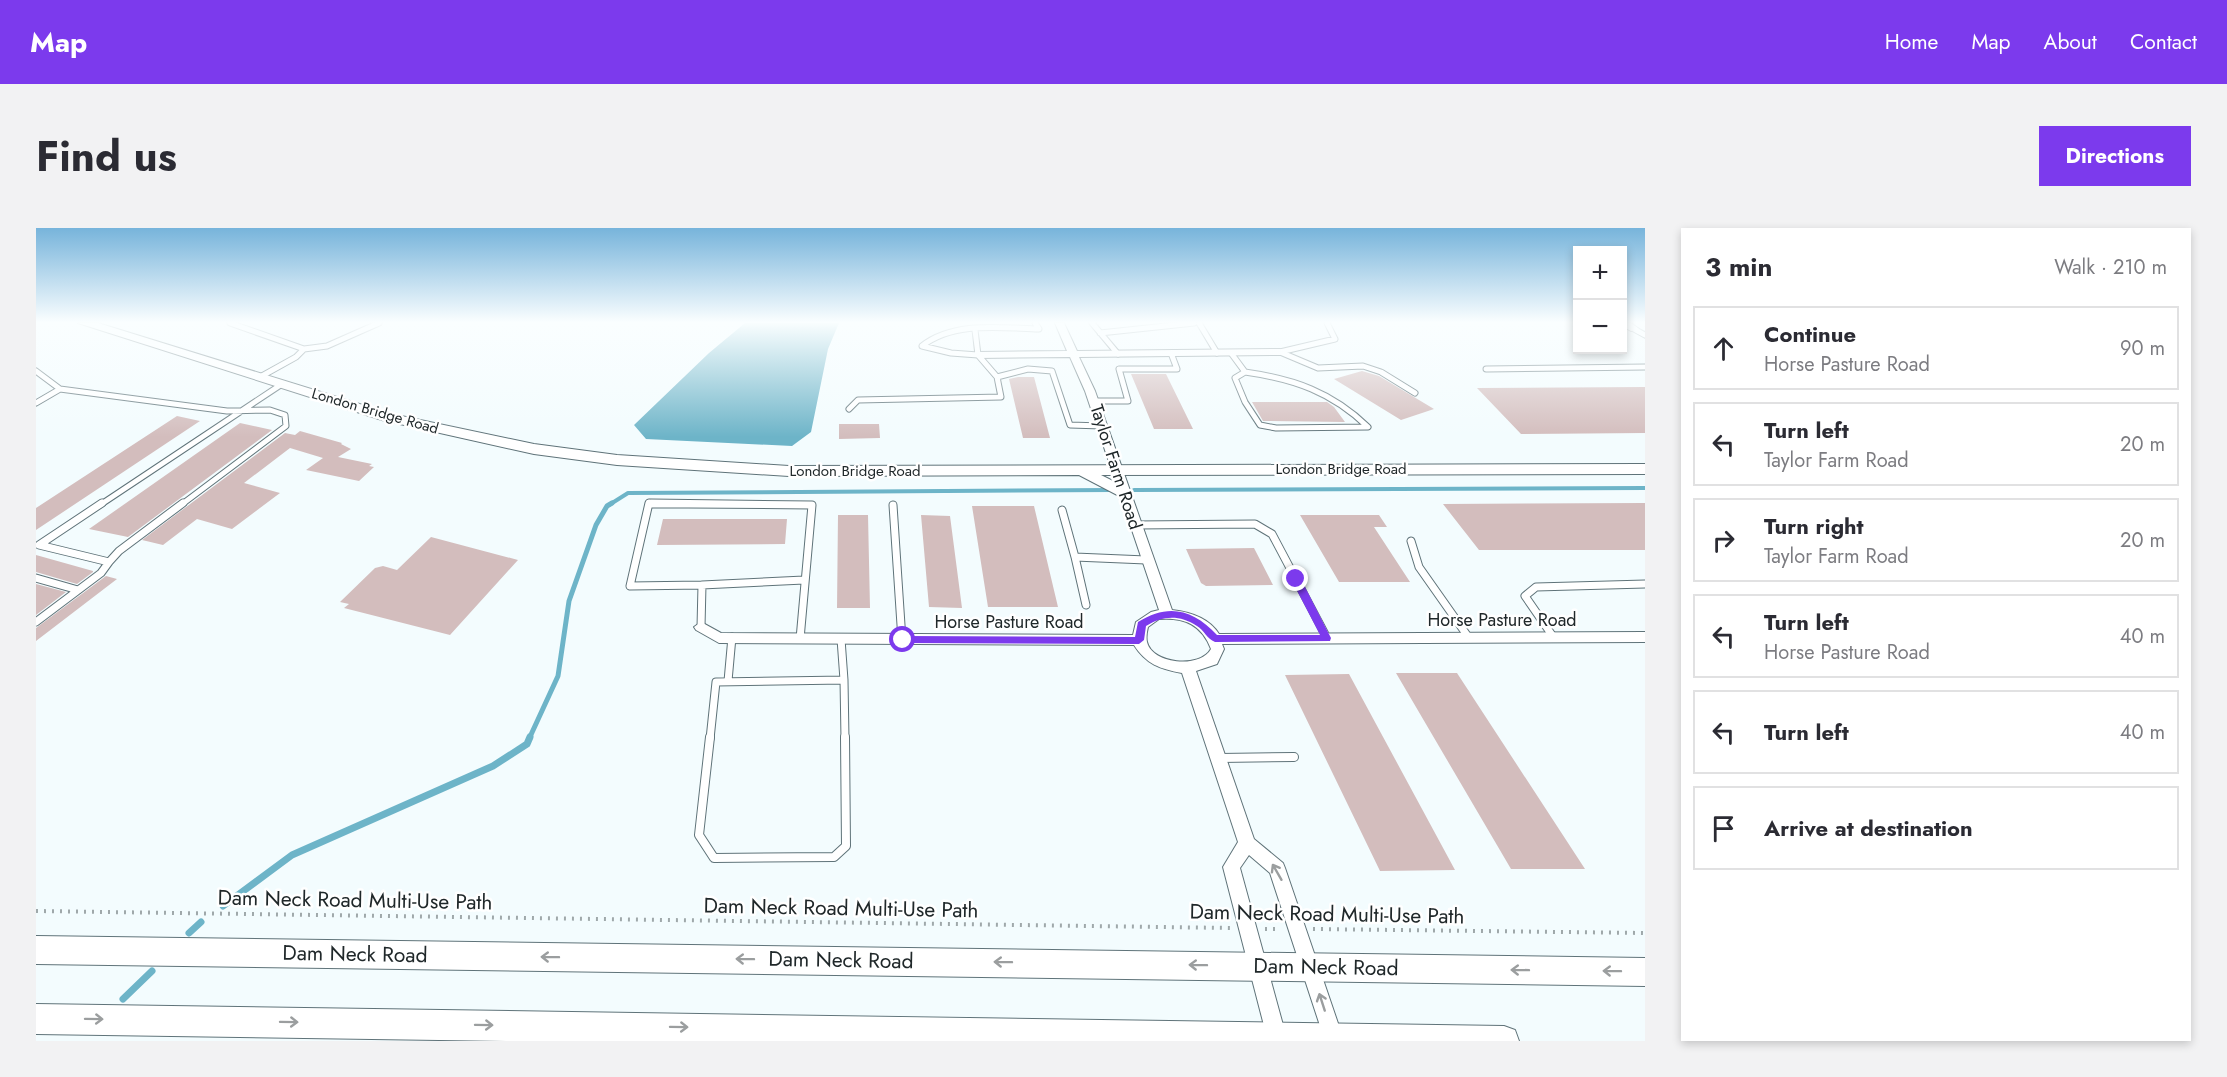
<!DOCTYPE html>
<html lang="en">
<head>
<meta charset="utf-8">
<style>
  body { margin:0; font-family:Jost,sans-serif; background:#f2f2f3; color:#2b2b33 }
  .controls { position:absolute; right:18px; top:18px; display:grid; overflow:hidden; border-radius:0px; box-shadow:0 3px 9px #0003 }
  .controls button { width:54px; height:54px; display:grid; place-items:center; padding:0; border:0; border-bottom:2px solid #e1e1e2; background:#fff; color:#2b2b33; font:30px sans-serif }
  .stop { position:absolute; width:18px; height:18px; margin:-14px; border:4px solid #7c3aed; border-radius:50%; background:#fff }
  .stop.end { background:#7c3aed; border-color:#fff; box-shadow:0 2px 6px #0008 }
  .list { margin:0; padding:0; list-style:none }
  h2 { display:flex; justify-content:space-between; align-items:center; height:78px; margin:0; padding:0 24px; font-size:26px }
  h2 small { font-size:20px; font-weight:400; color:#7c7c81 }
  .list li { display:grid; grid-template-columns:39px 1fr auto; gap:18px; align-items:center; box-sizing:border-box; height:84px; margin:0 12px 12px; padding:0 12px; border:2px solid #e1e1e2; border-radius:0px }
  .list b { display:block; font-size:22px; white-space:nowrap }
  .list p { margin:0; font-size:20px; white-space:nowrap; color:#7c7c81 }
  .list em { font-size:20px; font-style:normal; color:#7c7c81 }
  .icon { flex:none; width:33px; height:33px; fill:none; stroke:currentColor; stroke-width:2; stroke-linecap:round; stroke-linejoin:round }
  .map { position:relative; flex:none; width:1609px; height:813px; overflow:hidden; border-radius:0px }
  header { display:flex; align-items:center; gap:36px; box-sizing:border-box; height:84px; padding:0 30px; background:#7c3aed; color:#fff }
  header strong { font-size:28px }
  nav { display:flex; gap:33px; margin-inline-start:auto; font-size:21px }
  .intro { display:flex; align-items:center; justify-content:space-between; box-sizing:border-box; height:144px; padding:0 36px }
  h1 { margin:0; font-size:42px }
  .button { padding:15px 27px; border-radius:0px; background:#7c3aed; color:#fff; font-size:21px; font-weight:700 }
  main { display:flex; gap:36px; padding:0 36px }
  aside { flex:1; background:#fff; border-radius:0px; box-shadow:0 3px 9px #0003 }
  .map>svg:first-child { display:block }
  .water { fill:#6db4c8 }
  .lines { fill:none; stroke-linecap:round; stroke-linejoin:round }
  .stream-far2 { stroke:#6db4c8; stroke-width:4 }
  .stream-far1 { stroke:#6db4c8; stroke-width:5 }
  .stream { stroke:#6db4c8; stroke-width:7 }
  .building { fill:#d3bdbd }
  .lane-far2-casing { stroke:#5f7379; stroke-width:7 }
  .lane-far1-casing { stroke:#5f7379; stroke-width:9 }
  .lane-casing { stroke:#5f7379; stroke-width:10 }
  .street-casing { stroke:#5f7379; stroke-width:2 }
  .secondary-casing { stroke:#5f7379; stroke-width:2 }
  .primary-casing { stroke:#5f7379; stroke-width:2 }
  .path { stroke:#9fa8aa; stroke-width:4; stroke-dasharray:2 6; stroke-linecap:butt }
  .lane-far2 { stroke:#fff; stroke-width:5 }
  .lane-far1 { stroke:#fff; stroke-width:7 }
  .lane { stroke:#fff; stroke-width:8 }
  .street { fill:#fff; fill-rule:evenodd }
  .secondary { fill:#fff; fill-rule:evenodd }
  .primary { fill:#fff; fill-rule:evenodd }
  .oneway { stroke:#9b9e9f }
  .route { fill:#7c3aed }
  .labels { text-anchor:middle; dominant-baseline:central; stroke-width:5; stroke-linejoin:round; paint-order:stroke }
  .far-street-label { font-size:15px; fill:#20282a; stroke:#fff }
  .street-label { font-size:18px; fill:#20282a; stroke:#fff }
  .near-street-label { font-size:21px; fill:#20282a; stroke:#fff }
</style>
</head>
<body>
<header>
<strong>Map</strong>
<nav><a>Home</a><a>Map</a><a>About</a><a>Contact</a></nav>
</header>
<div class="intro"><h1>Find us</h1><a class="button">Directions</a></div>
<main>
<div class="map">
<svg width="1609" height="813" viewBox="0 0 1609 813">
  <rect width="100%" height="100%" fill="#f3fcfe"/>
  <!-- water -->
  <path class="water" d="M709,95H803L792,121L775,204L756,218L610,211L598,197L673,125Z"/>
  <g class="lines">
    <!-- stream-far2 -->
    <path class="stream-far2" d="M1098,262L1609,260
      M573,277L592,265L1077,262"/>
    <!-- stream-far1 -->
    <path class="stream-far1" d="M493,511L522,448L533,373L560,297L571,278L576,275"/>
    <!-- stream -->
    <path class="stream" d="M187,678L256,627L457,538L491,516L494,509
      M153,705L165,694
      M87,771L116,743"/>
  </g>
  <!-- building -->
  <path class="building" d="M1326,143L1343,148L1398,181L1365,192L1298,151Z
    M1095,146H1130L1157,201H1118Z
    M982,149H998L1014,210H987L973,151Z
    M1609,159V205L1485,206L1441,160Z
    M1216,174H1291L1298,179L1309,194L1227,193Z
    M141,188L164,193L0,302V280Z
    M204,195L236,202L92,309L53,301Z
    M803,196H843L844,210L803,211Z
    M264,203L306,215L305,216L315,221L302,229L336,236L333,238L338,239L323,253L270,242L287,230L254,220L208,255L244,265L196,301L161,291L127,317L106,312L249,205L259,207Z
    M1609,275V322H1443L1407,276Z
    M936,278H998L1022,379H952Z
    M802,287H832L834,380H801Z
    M885,287L914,288L926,380L893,379Z
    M1264,287H1343L1351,299H1338L1374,354H1303Z
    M627,291H751L749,316L621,317Z
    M395,309L482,332L414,407L308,380L313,376L304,374L339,340L347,338L361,342Z
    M1218,320L1237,357L1170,358L1165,355L1150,321Z
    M0,327L57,343V344L41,356L0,344Z
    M70,348L81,351L0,413V400Z
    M0,356L30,364L0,387Z
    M1360,445H1421L1549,641H1475Z
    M1313,446L1419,642L1344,643L1249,447Z"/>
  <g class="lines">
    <!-- lane-far2 casing -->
    <g class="lane-far2-casing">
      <path id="lane-far2" d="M194,95L268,121L260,129L224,149
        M1056,95L1082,126
        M1163,95L1181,125
        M1598,101L1609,107
        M1064,105L1158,95
        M268,121L291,118L343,95
        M1244,124L1282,140L1327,138L1345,144L1379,165
        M1244,124L1299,111L1291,95
        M1195,125L1209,144
        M942,127L915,125L886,118C918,93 965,100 1003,101L999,95
        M1450,141L1609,139
        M0,143L24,161
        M1209,144C1258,151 1296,164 1332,199L1240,200L1224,197L1209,174L1199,150Z
        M961,149L992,141L1016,143L1034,197L1066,198
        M1058,173H1092L1083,141H1141L1135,125
        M0,175L24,161L191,183L234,182L249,187L250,198L145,277
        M813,181L822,172L965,169L961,149L942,127L939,102
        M64,277L246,156
        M613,277H737"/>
    </g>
    <!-- lane-far1 casing -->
    <g class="lane-far1-casing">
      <path id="lane-far1" d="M613,275L594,358L666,357L665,399
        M615,275L776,277L764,411
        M857,277L866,412
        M1026,282L1039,329L1110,332
        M1099,297L1219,296L1236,306L1291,410
        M1375,313L1383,339L1433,410
        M1039,329L1050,377
        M73,334L83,323L147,275
        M0,350L42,362
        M666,357L768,352
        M0,394L65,345L73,334L3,317L66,275
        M1518,410L1489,368L1500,359L1609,356
        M805,411L808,452
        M808,452L809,511
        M692,453L696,409
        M674,511L680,454L808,452"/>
    </g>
    <!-- lane casing -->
    <g class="lane-casing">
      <path id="lane" d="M674,509L663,607L678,630L798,629L810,618L809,509
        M1184,530L1258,529"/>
    </g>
    <!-- street casing -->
    <g class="street-casing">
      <path id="street" d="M1019,95H1028L1041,123L1244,121L1249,124L1244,127L1043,129L1059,163L1136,382C1154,384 1173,390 1183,406L1609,404V414L1186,416L1188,421L1181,436L1160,443L1218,611L1247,635L1249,640L1307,810L1305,813H1289L1234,645L1213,627L1204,640L1250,808L1248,813H1232L1187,639L1202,614L1146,445C1124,441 1110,436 1098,417L683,415L660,402L658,399L665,394L685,405L1097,407L1100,394L1115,384L1123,382L1049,163L1034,129L942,130L937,127L942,124L1031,123ZM1123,391C1149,389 1166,397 1175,421C1164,441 1116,436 1111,414C1110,410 1111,403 1112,399Z
        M1586,95H1595L1603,101L1595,103L1586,98Z"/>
    </g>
    <!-- secondary casing -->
    <g class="secondary-casing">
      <path id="secondary" d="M42,95H62L356,186L498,216L581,227L753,238L1609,236V246L1065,247L1093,261L1095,265L1093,269L1087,270L1043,247L753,248L581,237L498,226L346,192Z"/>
    </g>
    <!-- primary casing -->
    <g class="primary-casing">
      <path id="primary" d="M0,708L1609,730V758L0,736Z
        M0,776L1468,798L1479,802L1483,813H470L0,806Z"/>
    </g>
    <!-- path -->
    <path class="path" d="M0,683L1195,700
      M1229,701H1243
      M1277,701L1609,705"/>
    <!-- lane-far2 -->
    <use href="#lane-far2" class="lane-far2"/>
    <!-- lane-far1 -->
    <use href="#lane-far1" class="lane-far1"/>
    <!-- lane -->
    <use href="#lane" class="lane"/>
    <!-- street -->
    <use href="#street" class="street"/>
    <!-- secondary -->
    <use href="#secondary" class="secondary"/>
    <!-- primary -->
    <use href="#primary" class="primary"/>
  </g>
  <!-- one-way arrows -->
  <defs><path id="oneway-shaft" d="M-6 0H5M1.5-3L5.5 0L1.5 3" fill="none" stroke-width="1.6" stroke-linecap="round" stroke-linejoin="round" transform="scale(1.5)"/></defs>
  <g class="oneway">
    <use href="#oneway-shaft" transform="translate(1241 644) rotate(-120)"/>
    <use href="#oneway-shaft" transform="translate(514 729) rotate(-179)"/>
    <use href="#oneway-shaft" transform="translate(709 731) rotate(-179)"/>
    <use href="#oneway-shaft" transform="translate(967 734) rotate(-179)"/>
    <use href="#oneway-shaft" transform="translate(1162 737) rotate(-179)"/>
    <use href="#oneway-shaft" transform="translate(1484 742) rotate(-179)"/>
    <use href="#oneway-shaft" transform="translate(1576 743) rotate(-179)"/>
    <use href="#oneway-shaft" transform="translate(1286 774) rotate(-108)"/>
    <use href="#oneway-shaft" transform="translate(58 791) rotate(1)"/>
    <use href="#oneway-shaft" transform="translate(253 794) rotate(1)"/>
    <use href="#oneway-shaft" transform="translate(448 797) rotate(1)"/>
    <use href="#oneway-shaft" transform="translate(643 799) rotate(1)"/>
  </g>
  <!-- sky -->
  <linearGradient id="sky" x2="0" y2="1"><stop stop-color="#77b4db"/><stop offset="0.45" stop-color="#fafeff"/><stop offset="1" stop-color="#fafeff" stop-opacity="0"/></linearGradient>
  <rect width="1609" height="209" fill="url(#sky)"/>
  <!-- route -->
  <path class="route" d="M1260,347L1265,351L1295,410L1294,413L1179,414C1171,411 1168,402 1161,398C1143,386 1126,388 1110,398L1108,412L1103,416L867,415L862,412L867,408L1099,409L1102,394C1132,375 1157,381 1181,407H1284L1255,351Z"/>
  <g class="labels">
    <!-- far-street labels -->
    <g class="far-street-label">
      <text transform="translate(339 183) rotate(16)">London Bridge Road</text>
      <text x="1305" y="241">London Bridge Road</text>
      <text x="819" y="243">London Bridge Road</text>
    </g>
    <!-- street labels -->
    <g class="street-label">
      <text transform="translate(1080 239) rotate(72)">Taylor Farm Road</text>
      <text x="1466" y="392">Horse Pasture Road</text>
      <text x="973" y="394">Horse Pasture Road</text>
    </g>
    <!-- near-street labels -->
    <g class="near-street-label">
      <text transform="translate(319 672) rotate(1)">Dam Neck Road Multi-Use Path</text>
      <text transform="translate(805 680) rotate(1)">Dam Neck Road Multi-Use Path</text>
      <text transform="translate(1291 686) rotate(1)">Dam Neck Road Multi-Use Path</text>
      <text transform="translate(319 726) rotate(1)">Dam Neck Road</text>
      <text transform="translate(805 732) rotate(1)">Dam Neck Road</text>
      <text transform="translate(1290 739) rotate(1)">Dam Neck Road</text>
    </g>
  </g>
</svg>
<div class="controls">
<button>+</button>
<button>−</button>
</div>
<div class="stop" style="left:867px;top:412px"></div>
<div class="stop end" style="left:1260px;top:351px"></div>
</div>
<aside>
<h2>3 min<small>Walk · 210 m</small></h2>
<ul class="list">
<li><svg class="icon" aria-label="ahead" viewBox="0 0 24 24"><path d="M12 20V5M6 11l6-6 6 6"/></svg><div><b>Continue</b><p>Horse Pasture Road</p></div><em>90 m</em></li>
<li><svg class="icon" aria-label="left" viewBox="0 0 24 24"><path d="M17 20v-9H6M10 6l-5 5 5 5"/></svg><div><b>Turn left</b><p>Taylor Farm Road</p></div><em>20 m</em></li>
<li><svg class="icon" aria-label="right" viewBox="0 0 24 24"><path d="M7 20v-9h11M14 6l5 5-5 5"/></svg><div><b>Turn right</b><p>Taylor Farm Road</p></div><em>20 m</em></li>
<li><svg class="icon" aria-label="left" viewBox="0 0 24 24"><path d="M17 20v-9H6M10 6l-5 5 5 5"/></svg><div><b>Turn left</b><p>Horse Pasture Road</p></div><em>40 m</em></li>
<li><svg class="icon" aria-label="left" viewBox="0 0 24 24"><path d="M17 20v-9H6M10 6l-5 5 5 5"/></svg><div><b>Turn left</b></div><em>40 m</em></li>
<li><svg class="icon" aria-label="arrive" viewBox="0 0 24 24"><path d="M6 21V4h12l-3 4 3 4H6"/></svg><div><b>Arrive at destination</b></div></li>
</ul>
</aside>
</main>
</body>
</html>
